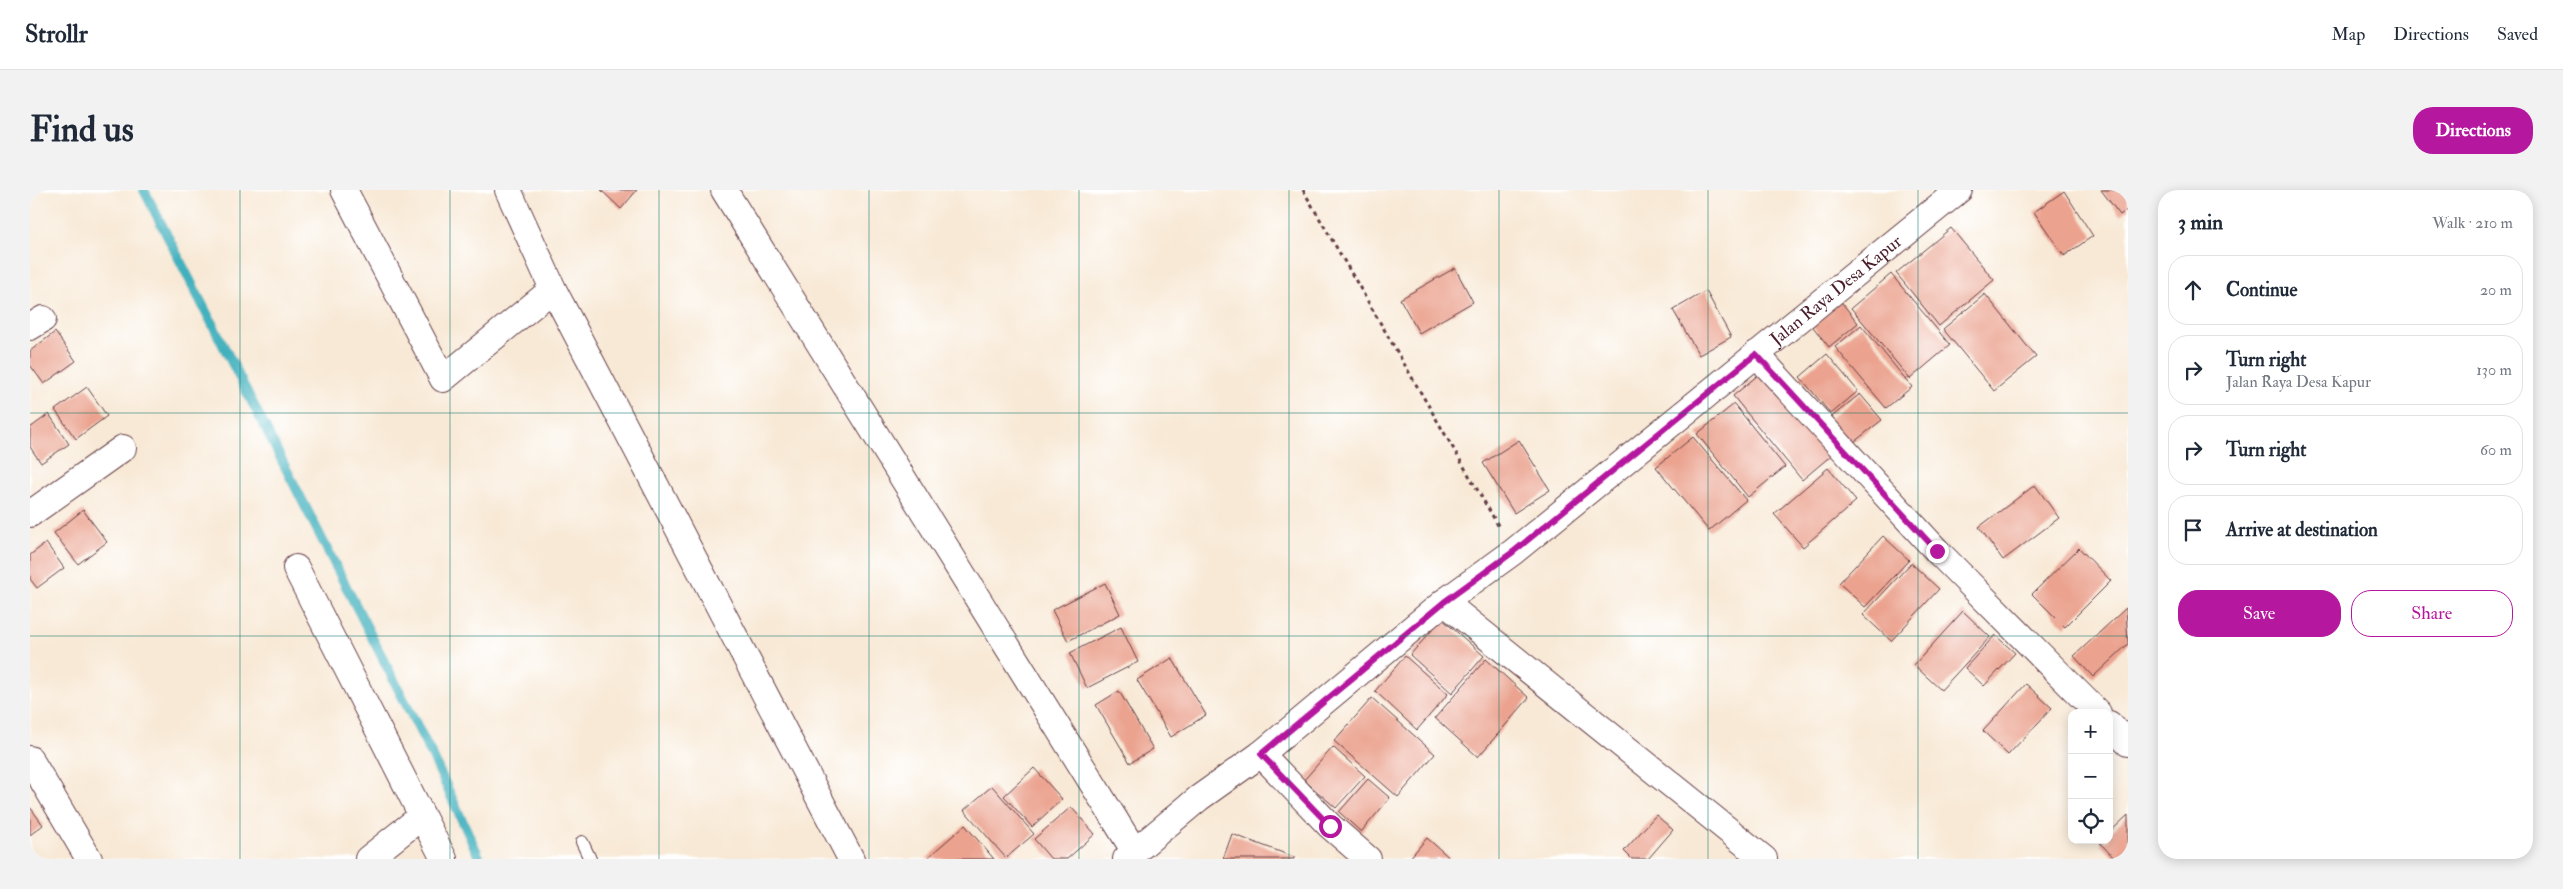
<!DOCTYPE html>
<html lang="en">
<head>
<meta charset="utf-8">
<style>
  body { margin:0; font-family:"IM FELL Double Pica",serif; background:#f2f2f3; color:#1f2937 }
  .controls { position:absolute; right:15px; bottom:15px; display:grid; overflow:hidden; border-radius:10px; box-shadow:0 2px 12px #0003 }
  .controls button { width:45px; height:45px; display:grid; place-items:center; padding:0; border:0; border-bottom:1px solid #e0e1e3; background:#fff; color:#1f2937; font:25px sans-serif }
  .stop { position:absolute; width:15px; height:15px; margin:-11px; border:4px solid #b5179e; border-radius:50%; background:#fff }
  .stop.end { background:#b5179e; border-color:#fff; box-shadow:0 1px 5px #0008 }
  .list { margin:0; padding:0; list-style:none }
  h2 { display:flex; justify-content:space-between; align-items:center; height:65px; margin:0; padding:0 20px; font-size:21px }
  h2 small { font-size:16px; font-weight:400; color:#747a83 }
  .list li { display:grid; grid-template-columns:32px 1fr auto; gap:15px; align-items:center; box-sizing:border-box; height:70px; margin:0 10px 10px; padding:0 10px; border:1px solid #e0e1e3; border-radius:20px }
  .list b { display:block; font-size:19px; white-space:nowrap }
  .list p { margin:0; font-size:16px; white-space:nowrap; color:#747a83 }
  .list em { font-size:16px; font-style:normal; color:#747a83 }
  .actions { display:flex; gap:10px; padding:15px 20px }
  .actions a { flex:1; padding:11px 0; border:1px solid #b5179e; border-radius:20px; text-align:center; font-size:18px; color:#b5179e }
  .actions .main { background:#b5179e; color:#fff }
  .icon { flex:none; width:28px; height:28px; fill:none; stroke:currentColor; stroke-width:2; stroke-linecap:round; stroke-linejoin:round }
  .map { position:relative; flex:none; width:2098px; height:669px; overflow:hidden; border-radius:20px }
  header { display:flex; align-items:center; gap:30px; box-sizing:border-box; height:70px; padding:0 25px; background:#fff; border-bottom:1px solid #e0e1e3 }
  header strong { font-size:24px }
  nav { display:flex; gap:28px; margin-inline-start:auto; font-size:18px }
  .intro { display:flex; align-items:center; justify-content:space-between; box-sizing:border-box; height:120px; padding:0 30px }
  h1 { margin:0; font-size:35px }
  .button { padding:12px 22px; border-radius:20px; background:#b5179e; color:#fff; font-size:18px; font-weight:700 }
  main { display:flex; gap:30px; padding:0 30px }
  aside { flex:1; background:#fff; border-radius:20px; box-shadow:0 2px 12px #0003 }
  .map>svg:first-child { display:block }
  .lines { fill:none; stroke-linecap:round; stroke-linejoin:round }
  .stream { stroke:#43b1be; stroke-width:10 }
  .building { fill:#eba38f }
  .service-casing { stroke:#643d45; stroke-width:14 }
  .minor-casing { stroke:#643d45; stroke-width:28 }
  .path { stroke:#643d45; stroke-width:3; stroke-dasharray:4 4; stroke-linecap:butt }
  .service { stroke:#fff; stroke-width:12 }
  .minor { stroke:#fff; stroke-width:26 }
  .route { stroke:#b5179e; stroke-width:6 }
  .grid { fill:none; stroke:#0f766e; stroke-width:1; stroke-opacity:0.55 }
  .labels { text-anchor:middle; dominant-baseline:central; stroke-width:4.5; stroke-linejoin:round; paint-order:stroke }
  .street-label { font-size:18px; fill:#4a1f2b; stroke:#fff }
</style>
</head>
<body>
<header>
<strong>Strollr</strong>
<nav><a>Map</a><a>Directions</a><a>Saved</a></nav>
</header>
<div class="intro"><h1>Find us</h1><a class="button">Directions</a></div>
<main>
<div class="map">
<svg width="2098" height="669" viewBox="0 0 2098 669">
  <rect width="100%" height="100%" fill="#fff"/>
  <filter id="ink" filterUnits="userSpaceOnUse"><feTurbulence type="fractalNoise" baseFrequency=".02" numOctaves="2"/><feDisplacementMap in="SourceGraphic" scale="10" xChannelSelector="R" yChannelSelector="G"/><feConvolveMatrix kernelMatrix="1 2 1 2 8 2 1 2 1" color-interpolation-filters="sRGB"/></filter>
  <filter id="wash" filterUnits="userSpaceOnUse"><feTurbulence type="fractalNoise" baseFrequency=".0096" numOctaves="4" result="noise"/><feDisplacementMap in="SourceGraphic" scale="20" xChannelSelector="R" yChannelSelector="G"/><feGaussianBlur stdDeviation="1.12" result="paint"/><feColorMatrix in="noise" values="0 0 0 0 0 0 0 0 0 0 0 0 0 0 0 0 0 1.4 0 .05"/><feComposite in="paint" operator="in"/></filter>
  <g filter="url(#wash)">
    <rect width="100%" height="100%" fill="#f8e9d6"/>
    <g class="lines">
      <!-- stream -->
      <path class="stream" d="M114,0L402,565L450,669"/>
    </g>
    <g id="blocks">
      <!-- building -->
      <path class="building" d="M571,0H607L591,19Z
        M2071,0H2098V19L2090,25Z
        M2034,1L2063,46L2034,66L2004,22Z
        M1921,38L1964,90L1909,136L1866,83Z
        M1425,78L1443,112L1389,143L1370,109Z
        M1861,84L1920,155L1880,189L1821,118Z
        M1676,101L1701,147L1669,165L1643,120Z
        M1955,104L2006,167L1964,201L1913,139Z
        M1808,108L1828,133L1799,157L1779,132Z
        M1831,135L1882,197L1856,218L1805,157Z
        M25,142L46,171L14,194L0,175V161Z
        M1797,164L1828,201L1801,224L1770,187Z
        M1734,180L1803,264L1772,290L1703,206Z
        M57,197L77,226L46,249L25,220Z
        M1830,204L1852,230L1820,255L1799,229Z
        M1704,214L1755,277L1718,307L1667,244Z
        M19,224L39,254L11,273L0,257V238Z
        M1663,247L1716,310L1679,341L1626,277Z
        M1489,250L1520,300L1484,323L1453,273Z
        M1798,278L1826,311L1773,357L1744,324Z
        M2005,295L2029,328L1973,370L1949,337Z
        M53,320L77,352L48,374L24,343Z
        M1853,346L1879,370L1835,417L1809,393Z
        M16,353L34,378L7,398L0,389V365Z
        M2049,358L2081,391L2035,437L2002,404Z
        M1881,373L1909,399L1861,451L1833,425Z
        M1075,393L1090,424L1038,451L1022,420Z
        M2096,418L2098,454L2063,487L2044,466Z
        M1933,421L1960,447L1911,500L1884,475Z
        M1412,429L1454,466L1422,503L1380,465Z
        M1091,437L1108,472L1057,498L1040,463Z
        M1965,445L1985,463L1954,496L1935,478Z
        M1375,466L1418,504L1387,540L1345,501Z
        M1142,468L1176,525L1141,547L1107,490Z
        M1456,469L1499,508L1448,567L1405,528Z
        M1996,494L2022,518L1978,565L1953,541Z
        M1089,501L1123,559L1100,573L1066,515Z
        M1342,508L1405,564L1368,607L1304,551Z
        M1303,557L1335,586L1306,618L1274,590Z
        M1004,578L1032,609L1002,637L974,606Z
        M1338,589L1360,608L1331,642L1309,622Z
        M962,596L1004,644L976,668L934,620Z
        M0,617L13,635L0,645Z
        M1041,617L1065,644L1037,669H1021L1004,649Z
        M1626,625L1643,640L1618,669H1602L1594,661Z
        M2098,625V669H2085L2070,653L2079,650V643Z
        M935,635L964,669H896Z
        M1202,644L1264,667V669H1193Z
        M1397,648L1421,669H1379Z"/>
    </g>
  </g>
  <g filter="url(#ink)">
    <use href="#blocks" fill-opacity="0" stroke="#643d45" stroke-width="1"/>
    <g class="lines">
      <!-- service casing -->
      <g class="service-casing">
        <path id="service" d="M552,652L560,669"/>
      </g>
      <!-- minor casing -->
      <g class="minor-casing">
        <g id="minor">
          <path d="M314,0L413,189L523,99"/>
          <path d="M478,0L523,99L821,669"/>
          <path d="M694,0L1105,662"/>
          <path d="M0,137L13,129"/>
          <path d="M1726,164L1907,361L2068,523"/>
          <path d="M0,324L93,258"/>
          <path d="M266,378L414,669"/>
          <path d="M1414,412L1734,669"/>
          <path d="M2079,534L2098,553"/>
          <path d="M1231,564L1300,636L1338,669"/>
          <path d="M0,569L59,669"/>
          <path d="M338,669L392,626"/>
          <path id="s1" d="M1096,669L1169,608L1231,564L1414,412L1483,362L1929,0"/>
        </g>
      </g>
      <!-- path -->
      <path class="path" d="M1273,0L1469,337"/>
      <!-- service -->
      <use href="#service" class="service"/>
      <!-- minor -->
      <use href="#minor" class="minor"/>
    </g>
  </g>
  <g class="lines" filter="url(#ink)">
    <!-- route -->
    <path class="route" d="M1300,636L1231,564L1414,412L1483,362L1726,164L1907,361"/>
  </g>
  <!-- grid -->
  <path class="grid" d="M210,0V669M420,0V669M629,0V669M839,0V669M1049,0V669M1259,0V669M1469,0V669M1678,0V669M1888,0V669M0,223H2098M0,446H2098"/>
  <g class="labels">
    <!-- street labels -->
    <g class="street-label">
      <text stroke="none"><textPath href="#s1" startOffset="910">Jalan Raya Desa Kapur</textPath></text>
    </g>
  </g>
</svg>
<div class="controls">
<button>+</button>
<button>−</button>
<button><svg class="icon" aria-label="locate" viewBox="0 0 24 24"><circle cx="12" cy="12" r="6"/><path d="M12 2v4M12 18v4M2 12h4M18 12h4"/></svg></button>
</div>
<div class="stop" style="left:1300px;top:636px"></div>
<div class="stop end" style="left:1907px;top:361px"></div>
</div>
<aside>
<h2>3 min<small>Walk · 210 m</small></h2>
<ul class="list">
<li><svg class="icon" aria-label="ahead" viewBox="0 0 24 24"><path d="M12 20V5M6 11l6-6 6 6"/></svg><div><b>Continue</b></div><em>20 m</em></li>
<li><svg class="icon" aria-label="right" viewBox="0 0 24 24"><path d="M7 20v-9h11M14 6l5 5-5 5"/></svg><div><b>Turn right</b><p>Jalan Raya Desa Kapur</p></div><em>130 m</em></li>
<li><svg class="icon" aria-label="right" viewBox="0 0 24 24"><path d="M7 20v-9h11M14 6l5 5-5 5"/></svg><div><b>Turn right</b></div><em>60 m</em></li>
<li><svg class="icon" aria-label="arrive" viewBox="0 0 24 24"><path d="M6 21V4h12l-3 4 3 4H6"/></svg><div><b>Arrive at destination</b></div></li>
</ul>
<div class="actions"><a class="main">Save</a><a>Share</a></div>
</aside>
</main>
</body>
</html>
